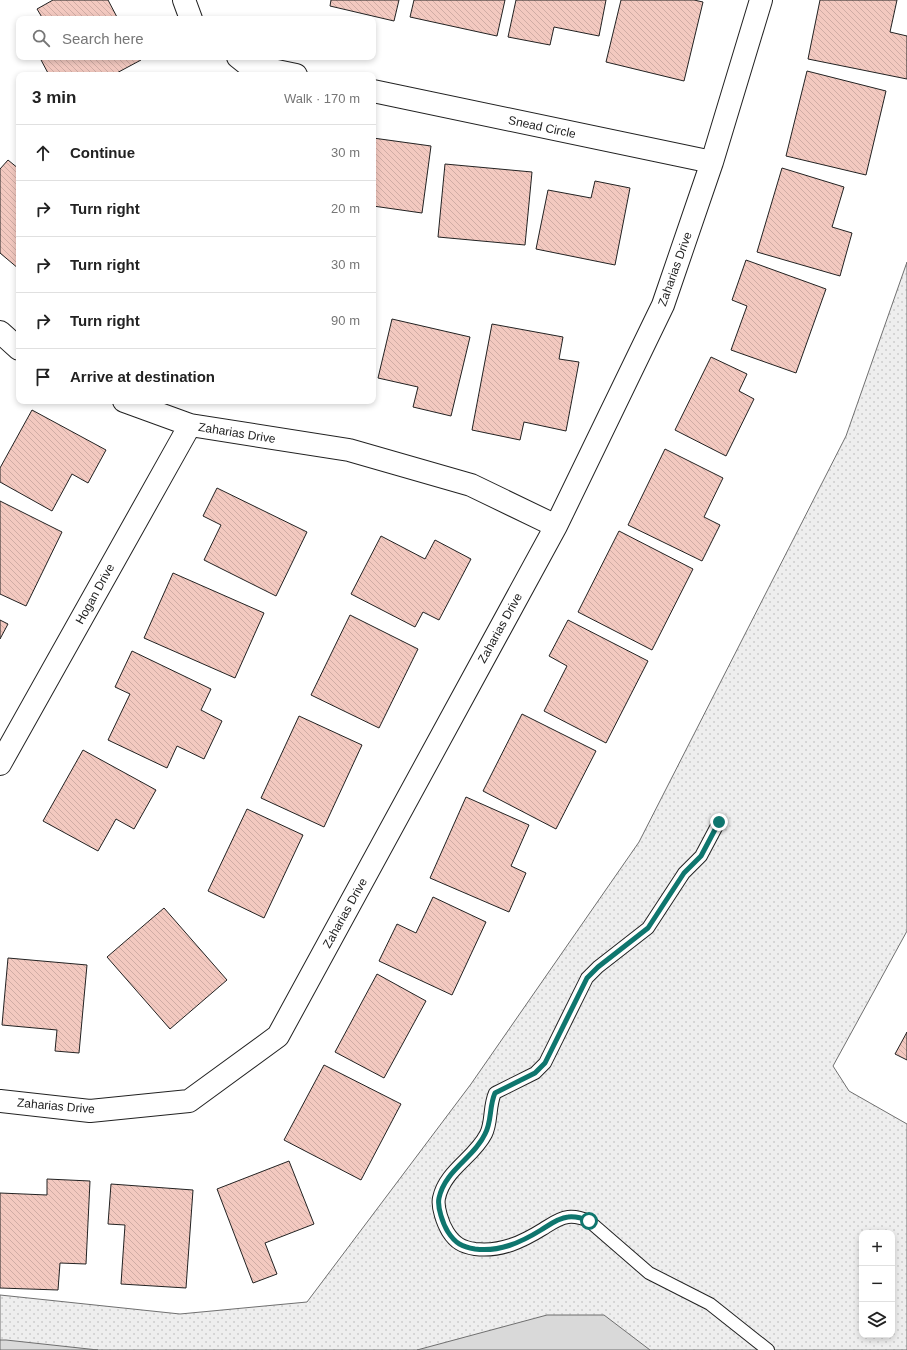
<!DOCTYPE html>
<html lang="en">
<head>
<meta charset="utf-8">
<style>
  body { margin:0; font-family:Helvetica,sans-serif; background:#f6f6f6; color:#222 }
  .controls { position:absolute; right:12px; bottom:12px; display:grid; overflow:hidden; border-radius:8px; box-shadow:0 2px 6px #0003 }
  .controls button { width:36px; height:36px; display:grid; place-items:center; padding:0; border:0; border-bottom:1px solid #e0e0e0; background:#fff; color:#222; font:20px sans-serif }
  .stop { position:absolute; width:12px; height:12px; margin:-9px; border:3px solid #0f766e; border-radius:50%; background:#fff }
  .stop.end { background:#0f766e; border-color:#fff; box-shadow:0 1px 4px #0008 }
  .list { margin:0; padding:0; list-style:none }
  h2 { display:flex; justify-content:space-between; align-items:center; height:52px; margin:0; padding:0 16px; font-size:17px }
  h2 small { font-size:13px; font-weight:400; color:#767676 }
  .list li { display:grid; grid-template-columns:26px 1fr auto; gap:12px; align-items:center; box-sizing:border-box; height:56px; padding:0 16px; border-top:1px solid #e0e0e0 }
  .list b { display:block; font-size:15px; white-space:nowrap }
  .list em { font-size:13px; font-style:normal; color:#767676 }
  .icon { flex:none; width:22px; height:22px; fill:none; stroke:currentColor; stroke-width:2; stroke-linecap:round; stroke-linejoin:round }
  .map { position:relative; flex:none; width:907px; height:1350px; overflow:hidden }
  .search { position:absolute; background:#fff; box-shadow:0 2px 6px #0003; left:16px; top:16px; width:360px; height:44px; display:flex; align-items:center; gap:10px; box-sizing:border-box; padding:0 14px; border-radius:8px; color:#767676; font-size:15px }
  .panel { position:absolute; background:#fff; box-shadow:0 2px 6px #0003; left:16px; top:72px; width:360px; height:332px; border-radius:8px }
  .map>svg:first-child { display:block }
  .grass { fill:url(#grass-dots); stroke:#6f6f6f; fill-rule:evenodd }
  .water { fill:#d9d9d9; stroke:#6f6f6f }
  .building { fill:url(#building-back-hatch); stroke:#222 }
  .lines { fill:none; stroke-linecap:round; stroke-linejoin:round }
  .lane-casing { stroke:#222; stroke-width:14 }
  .street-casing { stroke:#222; stroke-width:24 }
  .lane { stroke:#fff; stroke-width:12 }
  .street { stroke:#fff; stroke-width:22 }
  .route { stroke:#0f766e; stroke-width:5 }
  .labels { text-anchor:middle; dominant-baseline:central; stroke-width:3; stroke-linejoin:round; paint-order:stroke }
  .street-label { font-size:12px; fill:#222; stroke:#fff }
</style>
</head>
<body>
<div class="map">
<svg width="907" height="1350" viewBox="0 0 907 1350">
  <defs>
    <pattern id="grass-dots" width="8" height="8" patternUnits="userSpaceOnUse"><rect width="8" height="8" fill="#eee"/><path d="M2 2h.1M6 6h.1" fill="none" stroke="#ccc" stroke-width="1.8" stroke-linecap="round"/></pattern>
    <pattern id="building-back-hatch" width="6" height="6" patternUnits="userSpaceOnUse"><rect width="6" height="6" fill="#f3c9c0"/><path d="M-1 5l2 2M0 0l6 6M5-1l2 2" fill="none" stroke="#d0aca5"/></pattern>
  </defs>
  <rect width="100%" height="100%" fill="#fff"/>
  <!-- grass -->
  <path class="grass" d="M907,262V931L833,1066L849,1091L907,1124V1350H0V1295L180,1314L307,1302L471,1084L639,842L846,436ZM862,1233H892V1335H862Z"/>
  <!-- water -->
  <path class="water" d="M547,1315H604L650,1350H417Z
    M0,1340H6L98,1350H0Z"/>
  <!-- building -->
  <path class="building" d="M53,0H108L118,19H43L37,9Z
    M331,0H399L394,21L330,6Z
    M414,0H505L497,36L410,17Z
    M516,0H606L599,36L554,27L550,45L508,37Z
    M621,0H694L703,2L684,81L606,62Z
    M820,0H897L890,32L907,36V79L808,59Z
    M41,57H139L141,60L113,75H49L40,58Z
    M807,71L886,91L866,175L786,156Z
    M373,138L431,146L422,213L373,206Z
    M8,160L19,169V269L0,253V169Z
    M445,164L532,172L525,245L438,237Z
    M782,168L844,187L832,227L852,233L840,276L757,252Z
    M595,181L630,188L615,265L536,249L548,190L591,198Z
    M746,260L826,289L796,373L731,350L747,306L732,300Z
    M392,319L470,337L451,416L413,407L418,387L378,378Z
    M492,324L563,337L559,359L579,362L566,431L524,422L520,440L472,430Z
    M711,357L747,374L739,391L754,399L726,456L675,430Z
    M32,410L106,450L88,483L72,474L52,511L0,482V468Z
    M665,449L723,478L704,517L720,525L702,561L628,525Z
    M217,488L307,532L276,596L204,560L221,525L203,516Z
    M0,501L62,532L26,606L0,594Z
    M619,531L693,569L652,650L578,612Z
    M381,536L425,559L435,540L471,559L439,620L423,612L415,627L351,594Z
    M173,573L264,613L235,678L144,638Z
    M350,615L418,649L379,728L311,695Z
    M0,620L8,624L0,639Z
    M568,620L648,661L606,743L544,711L567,666L549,656Z
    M132,651L211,689L201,710L222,721L204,759L177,746L167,768L108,740L130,694L115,687Z
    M522,714L596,751L556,829L483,791Z
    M299,716L362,745L324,827L261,798Z
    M83,750L156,790L134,829L116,819L98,851L43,821Z
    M466,797L529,825L511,866L526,873L509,912L430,878Z
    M247,809L303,835L264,918L208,891Z
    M433,897L486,922L452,995L379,961L397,924L416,933Z
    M164,908L227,980L170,1029L107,957Z
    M8,958L87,965L79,1053L55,1051L57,1030L2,1025Z
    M377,974L426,1001L384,1078L335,1052Z
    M907,1032V1060L895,1054Z
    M324,1065L401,1104L361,1180L284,1140Z
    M289,1161L314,1224L265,1243L277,1274L253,1283L217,1189Z
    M47,1179L90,1181L86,1264L60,1263L58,1290L0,1288V1193L47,1195Z
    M111,1184L193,1190L186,1288L121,1284L125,1225L108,1224Z"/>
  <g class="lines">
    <!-- lane casing -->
    <g class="lane-casing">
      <path id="lane" d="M719,822L701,856L684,873L648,928L598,967L587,978L545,1063L535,1073L495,1093C489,1106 492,1122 486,1134C474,1158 445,1170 439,1198C437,1207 443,1224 448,1232C455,1243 462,1247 475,1249C501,1252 522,1242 543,1229C551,1224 559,1218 568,1217C576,1216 582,1218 589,1221L649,1273L710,1304L768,1350"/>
    </g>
    <!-- street casing -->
    <g class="street-casing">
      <path id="street" d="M184,0L191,19
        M238,57L248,65L296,75
        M373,91L712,162
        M0,332L19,349
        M124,401L190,425L349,450L471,485L556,526
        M0,764L190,425
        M0,1101L90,1111L189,1101L278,1036L556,526L663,305L712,162L761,0"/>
    </g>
    <!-- lane -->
    <use href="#lane" class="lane"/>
    <!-- street -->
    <use href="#street" class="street"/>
  </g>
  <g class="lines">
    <!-- route -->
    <path class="route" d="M589,1221C582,1218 576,1216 568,1217C558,1218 549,1225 541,1230C520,1243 499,1252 475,1249C462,1247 455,1243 448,1232C443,1224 437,1207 439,1198C445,1170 474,1158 485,1134C492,1122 489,1106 495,1093L535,1073L545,1063L587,978L598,967L648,928L684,873L701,856L719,822"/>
  </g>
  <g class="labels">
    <!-- street labels -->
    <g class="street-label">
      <text transform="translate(542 127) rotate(12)">Snead Circle</text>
      <text transform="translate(675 269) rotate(-70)">Zaharias Drive</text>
      <text transform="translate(237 433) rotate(9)">Zaharias Drive</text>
      <text transform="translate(95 594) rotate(-61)">Hogan Drive</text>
      <text transform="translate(500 628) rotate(-61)">Zaharias Drive</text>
      <text transform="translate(345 913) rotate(-61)">Zaharias Drive</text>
      <text transform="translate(56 1106) rotate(5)">Zaharias Drive</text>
    </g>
  </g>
</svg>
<div class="controls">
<button>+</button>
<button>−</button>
<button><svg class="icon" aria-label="layers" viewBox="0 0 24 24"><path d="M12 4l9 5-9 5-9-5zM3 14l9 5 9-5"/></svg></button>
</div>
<div class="stop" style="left:589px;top:1221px"></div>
<div class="stop end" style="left:719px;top:822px"></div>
<div class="search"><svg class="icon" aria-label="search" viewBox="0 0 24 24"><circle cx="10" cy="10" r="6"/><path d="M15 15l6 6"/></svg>Search here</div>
<section class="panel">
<h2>3 min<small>Walk · 170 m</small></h2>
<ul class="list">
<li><svg class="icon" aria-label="ahead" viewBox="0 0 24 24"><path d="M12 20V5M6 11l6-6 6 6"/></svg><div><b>Continue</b></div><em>30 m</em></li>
<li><svg class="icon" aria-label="right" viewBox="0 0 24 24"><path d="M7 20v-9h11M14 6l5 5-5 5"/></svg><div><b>Turn right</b></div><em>20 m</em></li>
<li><svg class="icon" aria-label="right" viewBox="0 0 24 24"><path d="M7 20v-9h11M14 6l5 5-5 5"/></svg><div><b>Turn right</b></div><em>30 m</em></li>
<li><svg class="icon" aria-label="right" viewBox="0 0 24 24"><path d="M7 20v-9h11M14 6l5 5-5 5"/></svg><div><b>Turn right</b></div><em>90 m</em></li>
<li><svg class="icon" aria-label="arrive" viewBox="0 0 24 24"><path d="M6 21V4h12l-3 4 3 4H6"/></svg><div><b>Arrive at destination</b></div></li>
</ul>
</section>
</div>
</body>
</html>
